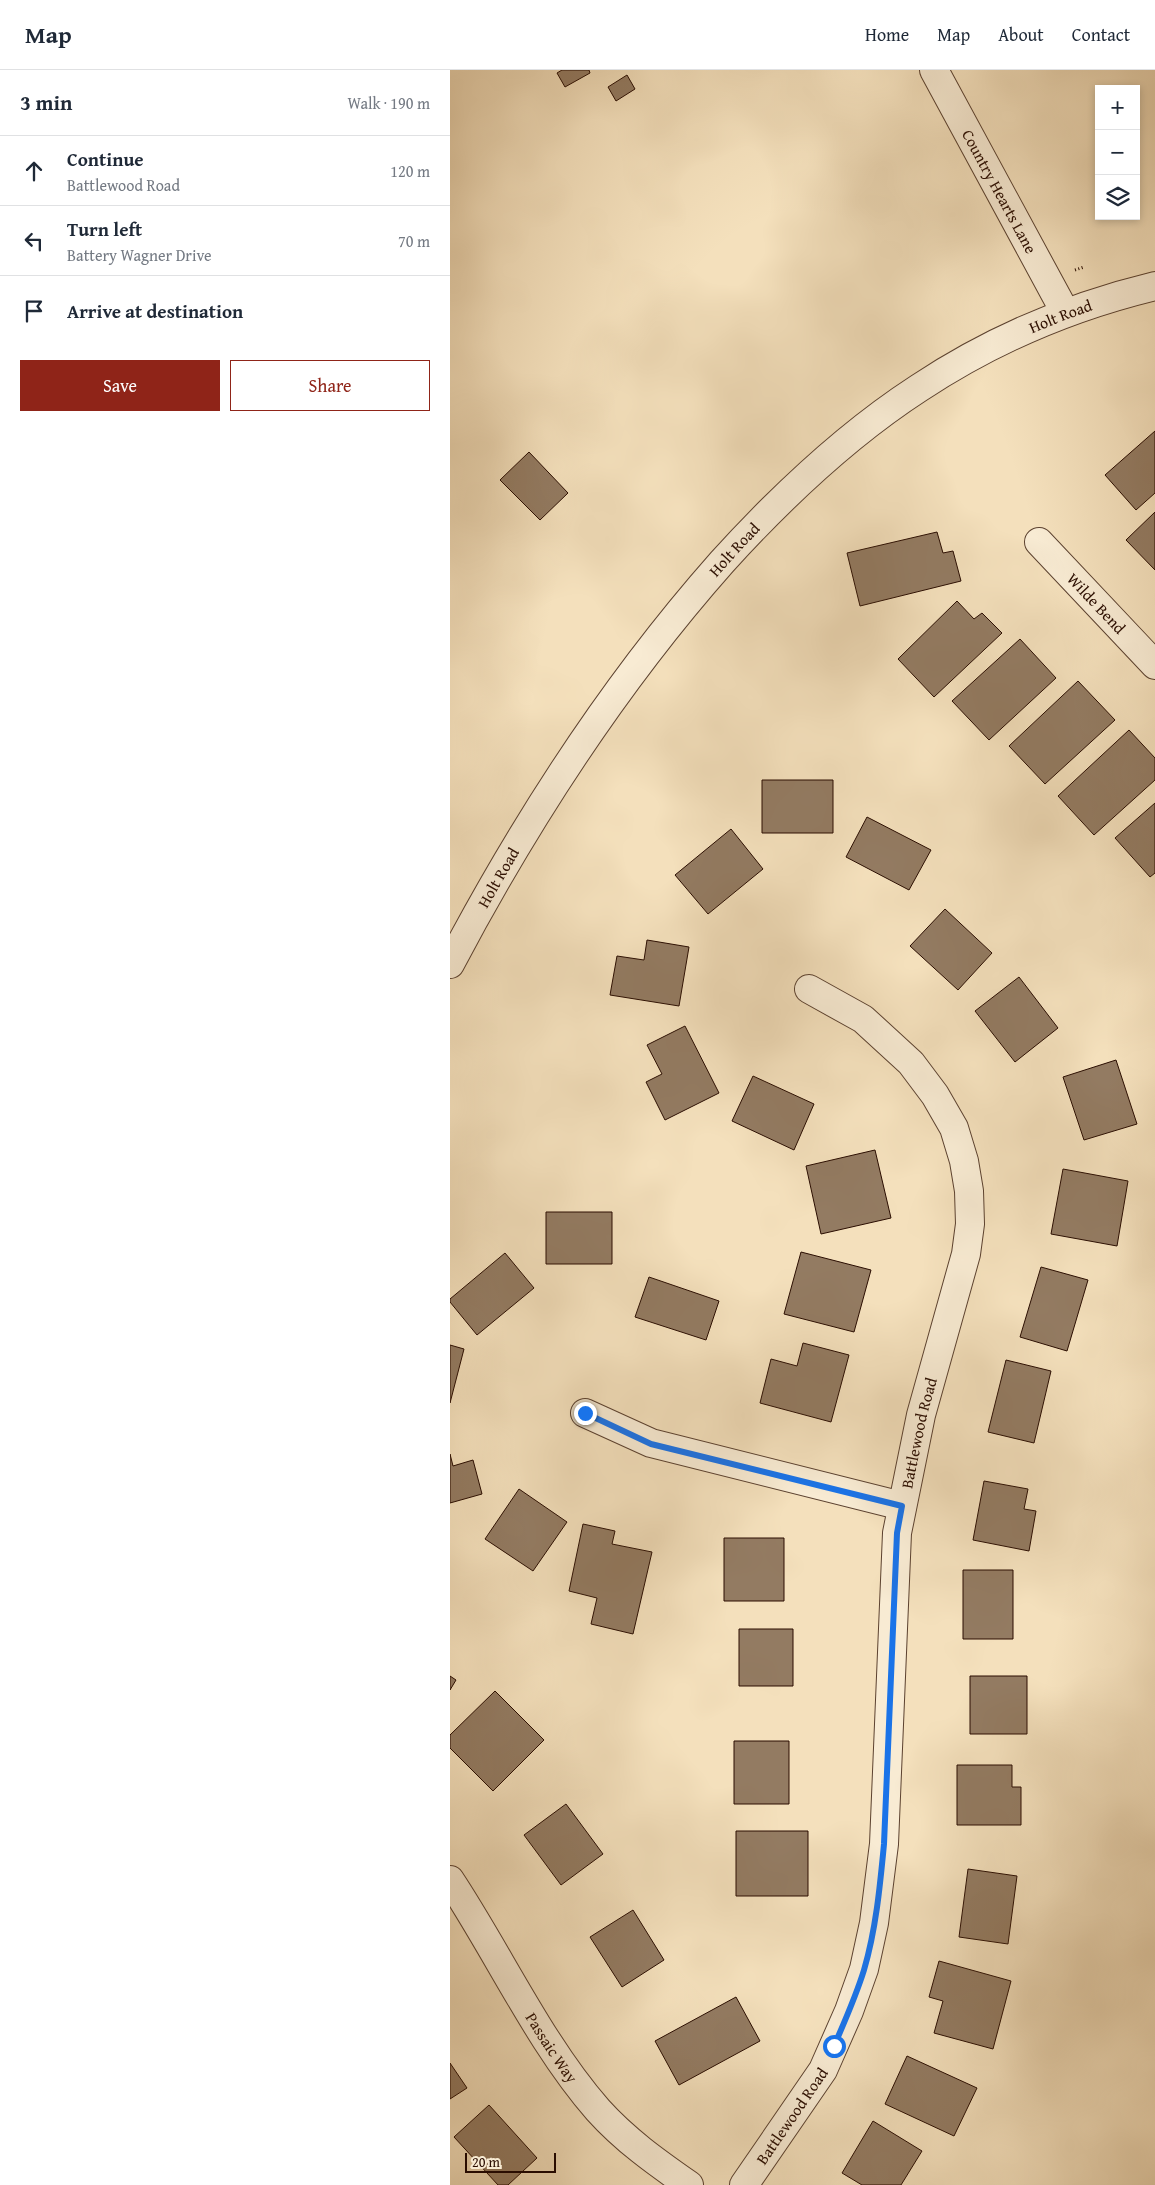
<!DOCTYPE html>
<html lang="en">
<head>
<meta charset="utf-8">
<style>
  body { margin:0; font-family:"Gentium Book Plus",serif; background:#f2f2f3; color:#1f2937 }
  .controls { position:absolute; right:15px; top:15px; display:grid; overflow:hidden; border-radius:0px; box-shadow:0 2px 8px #0003 }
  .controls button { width:45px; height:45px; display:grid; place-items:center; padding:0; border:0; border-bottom:1px solid #e0e1e3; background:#fff; color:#1f2937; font:25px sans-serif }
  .scale { position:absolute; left:15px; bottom:12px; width:91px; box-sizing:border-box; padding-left:5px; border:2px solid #2a0d01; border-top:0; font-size:14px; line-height:18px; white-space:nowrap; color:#2a0d01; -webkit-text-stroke:4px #f8ebd3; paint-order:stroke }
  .stop { position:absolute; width:15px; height:15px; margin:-11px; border:4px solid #1a73e8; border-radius:50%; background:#fff }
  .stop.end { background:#1a73e8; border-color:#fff; box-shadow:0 1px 5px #0008 }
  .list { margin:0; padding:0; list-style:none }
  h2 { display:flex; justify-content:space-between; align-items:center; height:65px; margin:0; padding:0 20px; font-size:21px }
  h2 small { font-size:16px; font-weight:400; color:#747a83 }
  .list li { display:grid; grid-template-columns:32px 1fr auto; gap:15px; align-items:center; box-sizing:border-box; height:70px; padding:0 20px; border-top:1px solid #e0e1e3 }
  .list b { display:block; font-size:19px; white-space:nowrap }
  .list p { margin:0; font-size:16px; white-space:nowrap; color:#747a83 }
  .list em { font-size:16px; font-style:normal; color:#747a83 }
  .actions { display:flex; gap:10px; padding:15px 20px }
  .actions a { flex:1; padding:11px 0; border:1px solid #8f2418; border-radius:0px; text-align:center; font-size:18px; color:#8f2418 }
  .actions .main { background:#8f2418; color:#fff }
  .icon { flex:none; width:28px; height:28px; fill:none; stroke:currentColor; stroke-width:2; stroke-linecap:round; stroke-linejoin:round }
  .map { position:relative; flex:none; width:705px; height:2115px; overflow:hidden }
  header { display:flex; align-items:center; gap:30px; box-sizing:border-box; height:70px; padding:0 25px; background:#fff; border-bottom:1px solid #e0e1e3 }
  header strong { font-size:24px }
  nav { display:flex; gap:28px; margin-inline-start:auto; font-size:18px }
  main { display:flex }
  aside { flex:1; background:#fff }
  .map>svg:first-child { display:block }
  .building { fill:#937b62; stroke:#2a0d01 }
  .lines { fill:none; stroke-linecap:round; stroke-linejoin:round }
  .minor-casing { stroke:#5c4230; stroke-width:30 }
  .path { stroke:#2a0d01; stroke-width:3; stroke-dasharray:1 2.5; stroke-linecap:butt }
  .minor { stroke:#f8ebd3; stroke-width:28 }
  .route { stroke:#1a73e8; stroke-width:6 }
  .labels { text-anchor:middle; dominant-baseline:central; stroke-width:4; stroke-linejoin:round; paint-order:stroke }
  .street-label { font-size:16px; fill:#2a0d01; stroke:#f8ebd3 }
</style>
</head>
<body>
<header>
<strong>Map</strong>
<nav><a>Home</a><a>Map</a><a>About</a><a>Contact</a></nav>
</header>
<main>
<aside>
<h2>3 min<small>Walk · 190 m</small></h2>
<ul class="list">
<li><svg class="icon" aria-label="ahead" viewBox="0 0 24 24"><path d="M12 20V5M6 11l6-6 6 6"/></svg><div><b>Continue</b><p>Battlewood Road</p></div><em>120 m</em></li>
<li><svg class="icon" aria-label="left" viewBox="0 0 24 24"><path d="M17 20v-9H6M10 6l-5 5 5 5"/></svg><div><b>Turn left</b><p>Battery Wagner Drive</p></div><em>70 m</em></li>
<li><svg class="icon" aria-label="arrive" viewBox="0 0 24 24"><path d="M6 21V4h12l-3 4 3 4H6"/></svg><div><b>Arrive at destination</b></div></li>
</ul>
<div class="actions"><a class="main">Save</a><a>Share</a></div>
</aside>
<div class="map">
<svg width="705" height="2115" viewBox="0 0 705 2115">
  <rect width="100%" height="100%" fill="#f4e0bc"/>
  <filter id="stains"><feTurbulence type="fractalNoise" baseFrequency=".004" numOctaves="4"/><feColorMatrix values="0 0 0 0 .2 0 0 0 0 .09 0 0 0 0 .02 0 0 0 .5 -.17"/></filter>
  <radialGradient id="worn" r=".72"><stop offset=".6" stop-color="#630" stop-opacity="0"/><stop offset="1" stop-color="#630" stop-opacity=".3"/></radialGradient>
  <!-- building -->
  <path class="building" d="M112,0H139L140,3L115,17L107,3Z
    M177,5L185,19L166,31L158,17Z
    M705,361V423L686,440L655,405Z
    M79,382L118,423L90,450L50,410Z
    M705,442V500L676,470Z
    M487,462L493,483L503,481L511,511L410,536L397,483Z
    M507,531L524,549L532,543L552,563L484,627L448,589Z
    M570,569L606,608L539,670L502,631Z
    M628,611L665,650L595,714L559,676Z
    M679,660L705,688V710L644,765L608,726Z
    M312,710H383V763H312Z
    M705,733V803L700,807L665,768Z
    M417,747L481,780L459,820L396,787Z
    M281,759L313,799L258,844L225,805Z
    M495,839L542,883L508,920L460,876Z
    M197,870L239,877L229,936L160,925L167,886L194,890Z
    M569,907L608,958L565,992L525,941Z
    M235,956L269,1023L215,1050L196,1012L212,1004L197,975Z
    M666,990L687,1054L634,1070L613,1007Z
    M303,1006L364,1034L344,1080L282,1051Z
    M425,1080L441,1148L371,1164L356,1096Z
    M613,1099L678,1111L667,1176L601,1164Z
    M96,1142H162V1194H96Z
    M351,1182L421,1200L404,1262L334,1244Z
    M55,1183L84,1218L27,1265L0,1232V1229Z
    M591,1197L638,1210L617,1281L570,1267Z
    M199,1207L269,1231L256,1270L185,1247Z
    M353,1273L399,1285L381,1352L310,1333L321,1289L347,1296Z
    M0,1275L14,1279L0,1333Z
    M556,1290L601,1301L584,1373L538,1362Z
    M0,1384L3,1396L23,1390L32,1424L0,1433Z
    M534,1411L578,1419L574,1439L586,1441L579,1481L523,1470Z
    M69,1419L117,1452L83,1501L35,1469Z
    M133,1454L165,1461L162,1474L202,1482L183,1564L141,1554L147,1528L119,1521Z
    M274,1468H334V1531H274Z
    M513,1500H563V1569H513Z
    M289,1559H343V1616H289Z
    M0,1606L6,1610L0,1620Z
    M520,1606H577V1664H520Z
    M45,1621L94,1670L43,1721L0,1678V1665Z
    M284,1671H339V1734H284Z
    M507,1695H562V1717H571V1755H507Z
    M116,1734L153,1784L111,1815L74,1765Z
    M286,1761H358V1826H286Z
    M518,1799L567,1806L558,1874L509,1867Z
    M183,1840L214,1890L172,1917L140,1867Z
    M489,1891L561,1911L543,1979L484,1963L493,1931L479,1927Z
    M286,1927L310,1971L229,2015L205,1971Z
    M457,1986L527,2018L504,2066L435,2034Z
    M0,1993L17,2018L0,2029Z
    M39,2035L87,2088L58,2115H48L4,2067Z
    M423,2051L472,2081L451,2115H412L392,2103Z"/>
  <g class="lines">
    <!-- minor casing -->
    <g class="minor-casing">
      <g id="minor">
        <path id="s1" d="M484,0L615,242"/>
        <path id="s2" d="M589,472L705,595"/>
        <path id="s3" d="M0,894C76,750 164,614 272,492C331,427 395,366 469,318C540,271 622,236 705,216"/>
        <path d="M135,1343L201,1373L452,1436"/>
        <path id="s4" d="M0,1810C49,1884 90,1974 148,2040C175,2070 206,2092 239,2115"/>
        <path id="s5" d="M294,2115L373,2000L399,1941L414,1899L424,1853L434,1774L447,1463L471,1345L516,1184L520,1154L519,1121L514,1091L504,1058L485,1025L461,993L413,949L359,919"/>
      </g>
    </g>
    <!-- path -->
    <path class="path" d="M625,200L634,197"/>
    <!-- minor -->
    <use href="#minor" class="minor"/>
  </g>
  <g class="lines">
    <!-- route -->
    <path class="route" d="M135,1343L201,1374L452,1436L447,1463L434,1774C430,1816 426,1859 414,1900C406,1926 395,1951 384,1976"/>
  </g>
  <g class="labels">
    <!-- street labels -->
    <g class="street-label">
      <text stroke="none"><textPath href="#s1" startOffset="138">Country Hearts Lane</textPath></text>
      <text stroke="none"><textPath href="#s3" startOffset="909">Holt Road</textPath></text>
      <text stroke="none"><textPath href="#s3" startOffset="504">Holt Road</textPath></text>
      <text stroke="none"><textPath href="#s2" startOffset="84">Wilde Bend</textPath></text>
      <text stroke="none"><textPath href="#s3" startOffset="99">Holt Road</textPath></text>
      <text stroke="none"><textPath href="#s5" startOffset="789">Battlewood Road</textPath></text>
      <text stroke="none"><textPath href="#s4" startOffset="196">Passaic Way</textPath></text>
      <text stroke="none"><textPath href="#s5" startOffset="84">Battlewood Road</textPath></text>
    </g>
  </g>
  <rect width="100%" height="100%" filter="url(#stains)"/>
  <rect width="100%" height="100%" fill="url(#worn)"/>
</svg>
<div class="controls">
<button>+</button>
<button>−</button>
<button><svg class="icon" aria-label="layers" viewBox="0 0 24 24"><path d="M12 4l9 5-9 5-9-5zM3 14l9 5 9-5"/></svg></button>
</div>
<div class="scale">20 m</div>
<div class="stop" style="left:384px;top:1976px"></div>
<div class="stop end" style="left:135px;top:1343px"></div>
</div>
</main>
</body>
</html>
